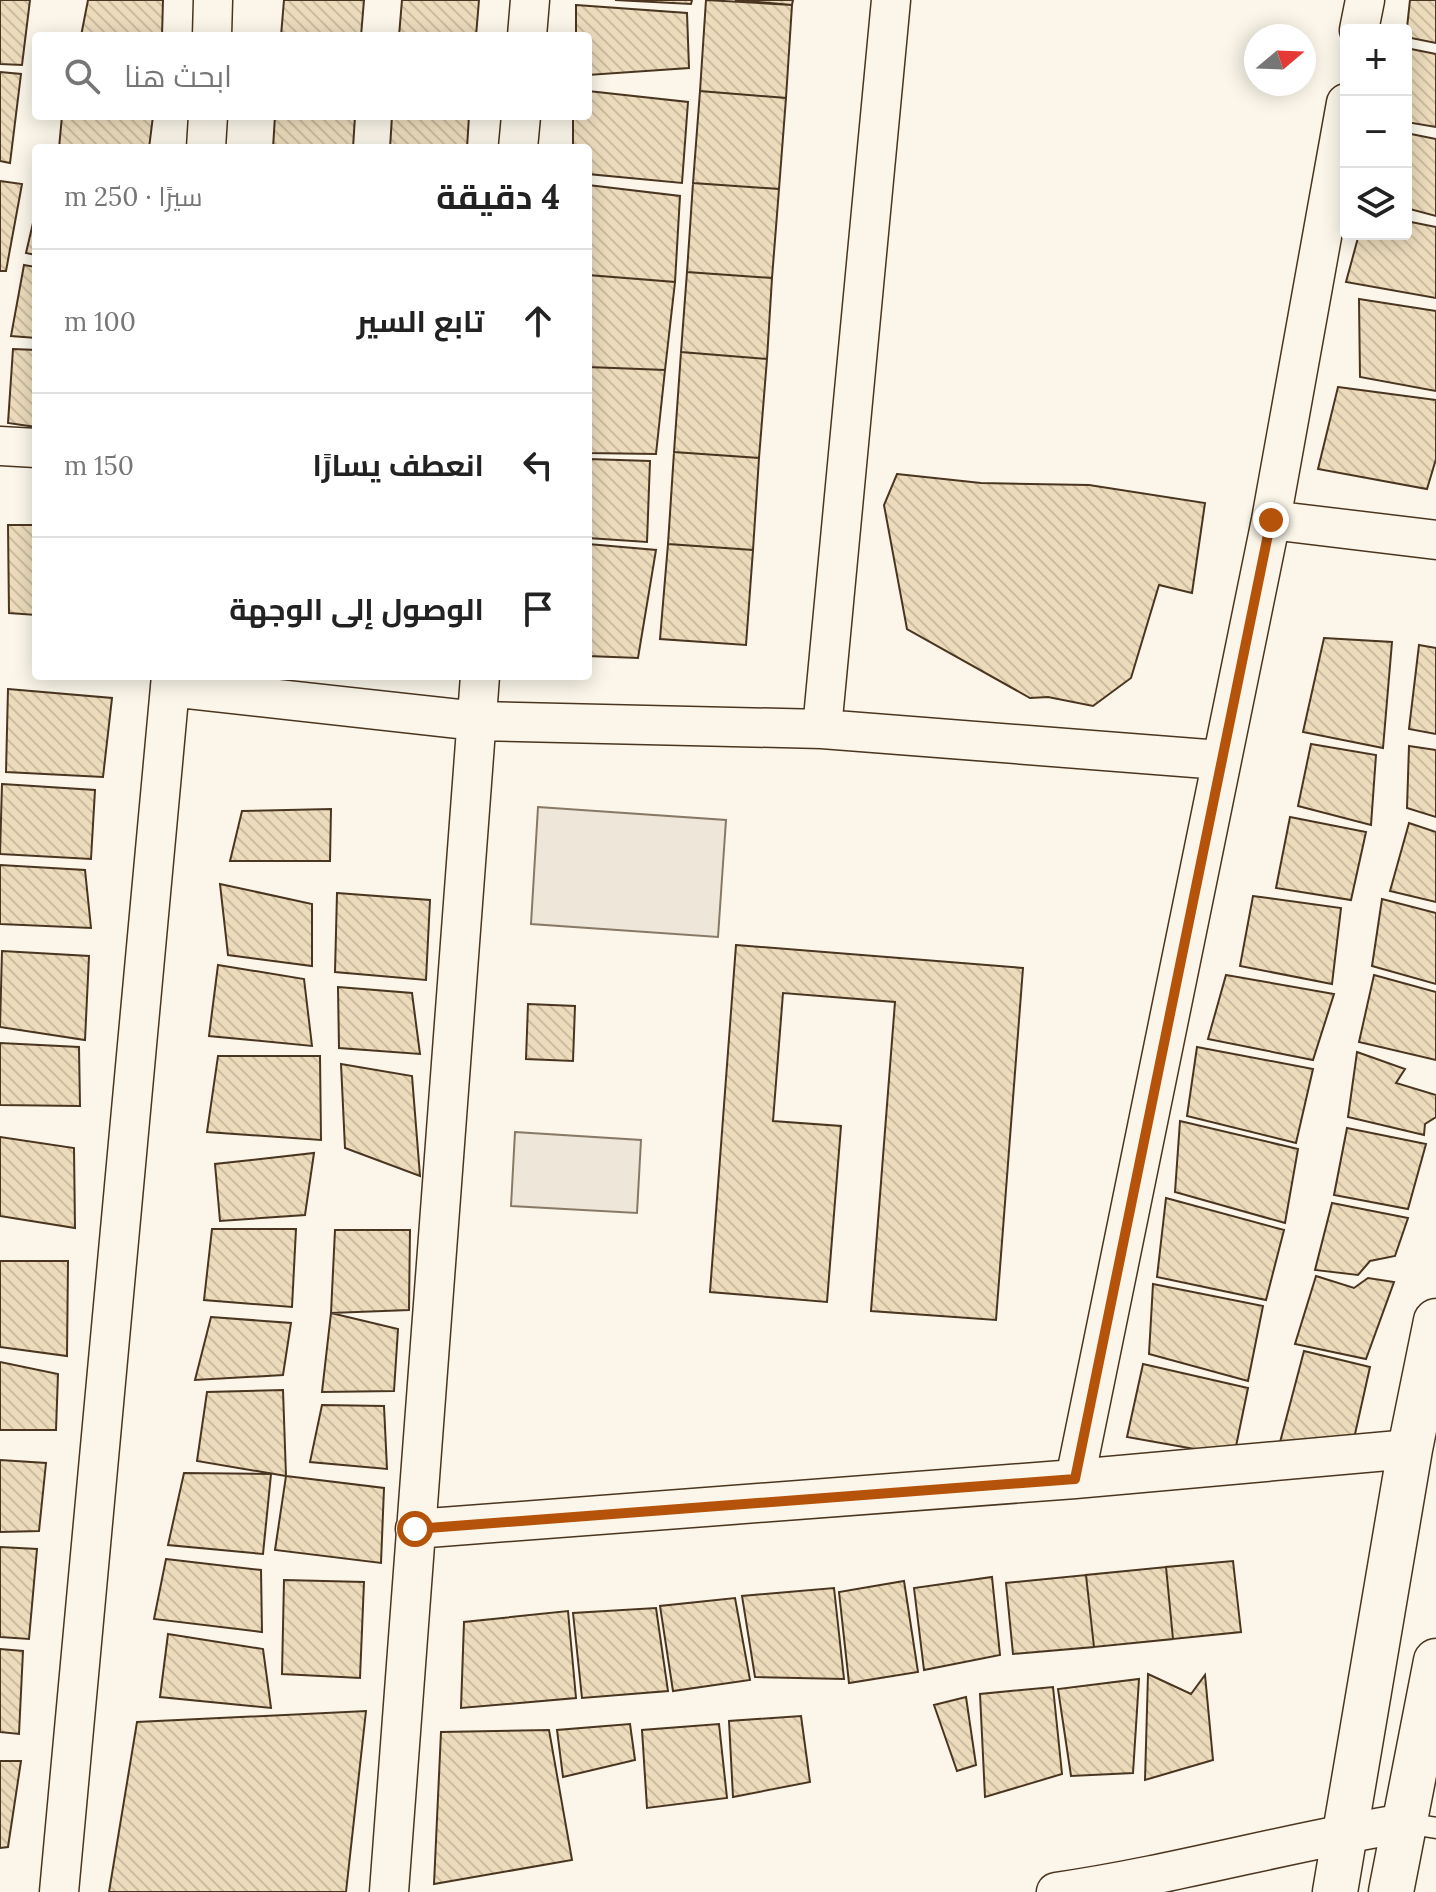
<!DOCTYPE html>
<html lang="ar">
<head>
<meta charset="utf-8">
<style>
  body { margin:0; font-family:Lora,Cairo,serif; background:#f2f2f2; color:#222; direction:rtl }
  .controls { position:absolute; right:24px; top:24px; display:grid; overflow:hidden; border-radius:8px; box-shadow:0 4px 20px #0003 }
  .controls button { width:72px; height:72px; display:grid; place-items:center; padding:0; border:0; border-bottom:2px solid #e0e0e0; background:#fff; color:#222; font:40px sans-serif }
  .compass { position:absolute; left:1244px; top:24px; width:72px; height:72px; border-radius:50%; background:#fff; box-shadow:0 4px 20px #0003; rotate:71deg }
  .stop { position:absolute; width:24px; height:24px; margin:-18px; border:6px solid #b45309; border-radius:50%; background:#fff }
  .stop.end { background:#b45309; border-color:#fff; box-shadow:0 2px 8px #0008 }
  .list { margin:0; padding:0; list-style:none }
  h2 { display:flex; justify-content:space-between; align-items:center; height:104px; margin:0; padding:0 32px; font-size:34px }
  h2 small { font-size:26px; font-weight:400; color:#767676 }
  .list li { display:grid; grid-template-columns:52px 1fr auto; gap:24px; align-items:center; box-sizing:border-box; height:144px; padding:0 32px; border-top:2px solid #e0e0e0 }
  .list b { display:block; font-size:30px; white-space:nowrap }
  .list em { font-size:26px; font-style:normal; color:#767676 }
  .icon { flex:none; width:44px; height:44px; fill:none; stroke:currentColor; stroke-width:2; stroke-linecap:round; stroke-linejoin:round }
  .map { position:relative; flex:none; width:1436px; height:1892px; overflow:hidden; direction:ltr }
  .search { position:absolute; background:#fff; box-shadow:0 4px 20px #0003; left:32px; top:32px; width:560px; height:88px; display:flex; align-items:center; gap:20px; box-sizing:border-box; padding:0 28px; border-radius:8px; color:#767676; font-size:30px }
  .panel { position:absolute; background:#fff; box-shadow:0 4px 20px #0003; left:32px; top:144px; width:560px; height:536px; border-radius:8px; direction:rtl }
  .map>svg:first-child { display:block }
  .grass { fill:#ede6d9; stroke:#887966; stroke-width:2 }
  .building { fill:url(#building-back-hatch); stroke:#4a3520; stroke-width:2 }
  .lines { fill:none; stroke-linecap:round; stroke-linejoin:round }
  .service-casing { stroke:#4a3520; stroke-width:23 }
  .minor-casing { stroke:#4a3520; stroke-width:41 }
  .tertiary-casing { stroke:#4a3520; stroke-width:47 }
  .service { stroke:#fbf6e9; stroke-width:20 }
  .minor { stroke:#fbf6e9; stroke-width:38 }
  .tertiary { stroke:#fbf6e9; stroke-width:44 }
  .route { stroke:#b45309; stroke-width:10 }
</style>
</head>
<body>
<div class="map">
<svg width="1436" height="1892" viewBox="0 0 1436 1892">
  <defs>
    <pattern id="building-back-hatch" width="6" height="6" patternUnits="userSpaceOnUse" patternTransform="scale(2)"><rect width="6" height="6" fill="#ecdcbc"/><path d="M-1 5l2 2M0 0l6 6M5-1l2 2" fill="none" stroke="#ccbda1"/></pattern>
  </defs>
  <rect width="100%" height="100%" fill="#fbf6e9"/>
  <!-- grass -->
  <path class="grass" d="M538,807L726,820L718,937L531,924Z
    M515,1132L641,1140L637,1213L511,1206Z"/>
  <!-- building -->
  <path class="building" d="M0,0H30L22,65L0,64Z
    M88,0H163L162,36H81Z
    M284,0H364L361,36H281Z
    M402,0H479L476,36H399Z
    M615,0H692L691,4Z
    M706,0L792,5L786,98L700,91Z
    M735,0H793L792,5Z
    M1410,0H1436V43L1406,37Z
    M576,5L687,13L689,68L588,75V36H576Z
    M1406,48L1436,54V127L1406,122Z
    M0,72L21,74L10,163L0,161Z
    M588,91L688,102L682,183L588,174V148H573V116H588Z
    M700,91L786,98L779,189L693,183Z
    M62,116H153L149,148H59Z
    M275,116H355L353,148H273Z
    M392,116H469L467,148H390Z
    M1406,133L1436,139V216L1406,208Z
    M0,181L22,184L6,271H0Z
    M693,183L779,189L772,278L687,272Z
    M588,185L680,196L675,282L588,275Z
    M36,210V255L26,253Z
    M1406,221L1436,227V298L1346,282L1359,234H1406Z
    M24,265L36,267V338L11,336Z
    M687,272L772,278L767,359L681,352Z
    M588,275L675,282L665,370L588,367Z
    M1359,299L1436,311V391L1360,377Z
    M13,349L36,350V427L8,423Z
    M681,352L767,359L759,458L674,452Z
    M588,367L665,370L656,454L588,453Z
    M1338,387L1436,400V459L1427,489L1318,469Z
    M674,452L759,458L753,550L668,544Z
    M588,459L650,461L647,542L588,538Z
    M897,474L981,483L1089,485L1205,503L1192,593L1159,585L1131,678L1093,706L1048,697L1030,698L907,629L884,505Z
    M8,525H36V615L9,613Z
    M588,544L656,550L638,658L588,656Z
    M668,544L753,550L746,645L660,639Z
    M1324,638L1392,642L1383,748L1303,732Z
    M1419,645L1436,648V734L1409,729Z
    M8,689L112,698L103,777L6,772Z
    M1311,744L1376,755L1371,825L1298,806Z
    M1409,746L1436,750V817L1407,808Z
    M2,784L95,790L91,859L0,854Z
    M331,809L330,861H230L242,811Z
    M1290,817L1366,832L1351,900L1276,888Z
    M1409,823L1436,832V902L1390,891Z
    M0,865L85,870L91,928L0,924Z
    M220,884L312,904V966L228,955Z
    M337,893L430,900L426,980L335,972Z
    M1253,896L1341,908L1332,984L1240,966Z
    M1382,899L1436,913V984L1372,966Z
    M736,945L1023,968L996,1320L871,1311L895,1002L783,993L773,1121L841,1126L827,1302L710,1292Z
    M2,951L89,956L85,1040L0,1027Z
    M218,965L304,979L312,1046L209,1036Z
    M1226,975L1334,994L1313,1060L1208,1039Z
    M1374,975L1436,992V1060L1359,1042Z
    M338,987L412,993L420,1054L339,1048Z
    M528,1004L575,1006L573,1061L526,1059Z
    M0,1043L79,1047L80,1106L0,1105Z
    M1197,1047L1313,1069L1296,1143L1187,1116Z
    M1357,1052L1405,1069L1396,1083L1436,1095V1117L1425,1124L1424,1135L1348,1117Z
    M218,1056H320L321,1140L207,1132Z
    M341,1064L412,1076L420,1176L345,1148Z
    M1180,1121L1298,1149L1285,1223L1175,1192Z
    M1347,1128L1426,1144L1408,1209L1334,1195Z
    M0,1137L74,1148L75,1228L0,1216Z
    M314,1153L305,1215L220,1221L215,1164Z
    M1166,1198L1284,1230L1266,1300L1157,1277Z
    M1332,1203L1408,1218L1395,1256L1370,1261L1358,1275L1315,1270Z
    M212,1229H296L292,1307L204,1300Z
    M335,1230H410L409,1310L331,1313Z
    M0,1261H68L67,1356L0,1347Z
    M1316,1276L1354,1288L1368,1278L1394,1282L1366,1359L1295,1344Z
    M1153,1284L1263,1306L1248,1381L1149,1354Z
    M331,1313L398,1329L394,1391L322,1392Z
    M211,1317L291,1323L283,1375L195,1380Z
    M1304,1351L1370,1367L1353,1443L1279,1446Z
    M0,1362L58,1374L56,1430H0Z
    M1143,1364L1248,1388L1234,1456L1127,1437Z
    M283,1390L286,1476L197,1461L207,1392Z
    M322,1405L384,1406L387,1469L310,1462Z
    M0,1460L46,1463L39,1531L0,1532Z
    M184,1473L271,1474L263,1554L168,1545Z
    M286,1476L384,1488L381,1563L275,1550Z
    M0,1547L37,1549L29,1639L0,1637Z
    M166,1559L261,1570L262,1632L154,1619Z
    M1233,1561L1241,1632L1173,1639L1166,1567Z
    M1166,1567L1173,1639L1094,1647L1086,1575Z
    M1086,1575L1094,1647L1013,1654L1006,1583Z
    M992,1577L1000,1655L924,1670L914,1588Z
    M284,1580L364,1582L360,1678L282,1674Z
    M904,1581L918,1672L849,1683L839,1592Z
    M834,1588L844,1679L755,1677L742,1596Z
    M735,1598L750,1680L673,1691L660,1606Z
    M656,1608L668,1691L582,1698L573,1613Z
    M568,1611L576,1698L461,1708L464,1622Z
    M168,1634L263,1649L271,1708L160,1697Z
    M0,1649L23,1651L19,1734L0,1732Z
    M1148,1674L1191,1694L1205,1675L1213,1760L1145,1780Z
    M1139,1679L1133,1773L1071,1776L1058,1689Z
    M1053,1687L1062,1774L985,1797L980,1694Z
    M966,1697L976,1765L957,1771L934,1705Z
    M366,1711L346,1892H109L137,1722Z
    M801,1716L810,1782L733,1797L729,1721Z
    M630,1724L635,1760L563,1777L557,1730Z
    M719,1724L727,1798L647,1808L642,1730Z
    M549,1730L572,1860L434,1884L441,1732Z
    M0,1761H21L8,1847L0,1848Z"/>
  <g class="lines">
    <!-- service casing -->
    <g class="service-casing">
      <path id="service" d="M1405,1823L1436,1828"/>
    </g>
    <!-- minor casing -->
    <g class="minor-casing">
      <path id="minor" d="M1359,30L1365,0
        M212,36L213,0
        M527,36L530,0
        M206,148L208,116
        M518,148L521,116
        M0,446L36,448
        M1271,520L1436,540
        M170,687L477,721L822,729L1220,760
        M822,729L891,0
        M1075,1479L1271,520L1346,103
        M415,1529L1075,1479L1410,1449
        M59,1892L171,676
        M389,1892L480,676
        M1056,1892C1174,1875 1288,1842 1405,1823"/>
    </g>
    <!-- tertiary casing -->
    <g class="tertiary-casing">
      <path id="tertiary" d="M1335,1892L1410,1449L1436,1321
        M1391,1892L1436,1661"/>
    </g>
    <!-- service -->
    <use href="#service" class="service"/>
    <!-- minor -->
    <use href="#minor" class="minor"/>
    <!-- tertiary -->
    <use href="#tertiary" class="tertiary"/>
  </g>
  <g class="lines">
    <!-- route -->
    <path class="route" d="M415,1529L1075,1479L1271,520"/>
  </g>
</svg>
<div class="controls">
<button>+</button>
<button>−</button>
<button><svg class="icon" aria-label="layers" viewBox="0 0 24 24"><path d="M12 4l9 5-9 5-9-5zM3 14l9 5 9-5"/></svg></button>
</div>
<svg class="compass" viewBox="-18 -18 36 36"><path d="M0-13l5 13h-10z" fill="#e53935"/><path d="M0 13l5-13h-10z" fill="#767676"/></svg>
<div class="stop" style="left:415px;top:1529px"></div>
<div class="stop end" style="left:1271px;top:520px"></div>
<div class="search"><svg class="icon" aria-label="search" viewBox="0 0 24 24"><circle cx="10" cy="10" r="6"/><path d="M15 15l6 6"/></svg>ابحث هنا</div>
<section class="panel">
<h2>4 دقيقة<small>سيرًا · 250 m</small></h2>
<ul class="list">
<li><svg class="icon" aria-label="ahead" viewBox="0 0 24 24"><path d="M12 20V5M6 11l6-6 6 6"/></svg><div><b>تابع السير</b></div><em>100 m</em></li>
<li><svg class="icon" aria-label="left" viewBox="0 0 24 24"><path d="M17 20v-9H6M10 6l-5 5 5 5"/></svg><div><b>انعطف يسارًا</b></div><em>150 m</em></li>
<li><svg class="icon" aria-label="arrive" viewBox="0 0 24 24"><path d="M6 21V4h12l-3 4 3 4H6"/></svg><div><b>الوصول إلى الوجهة</b></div></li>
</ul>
</section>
</div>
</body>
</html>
